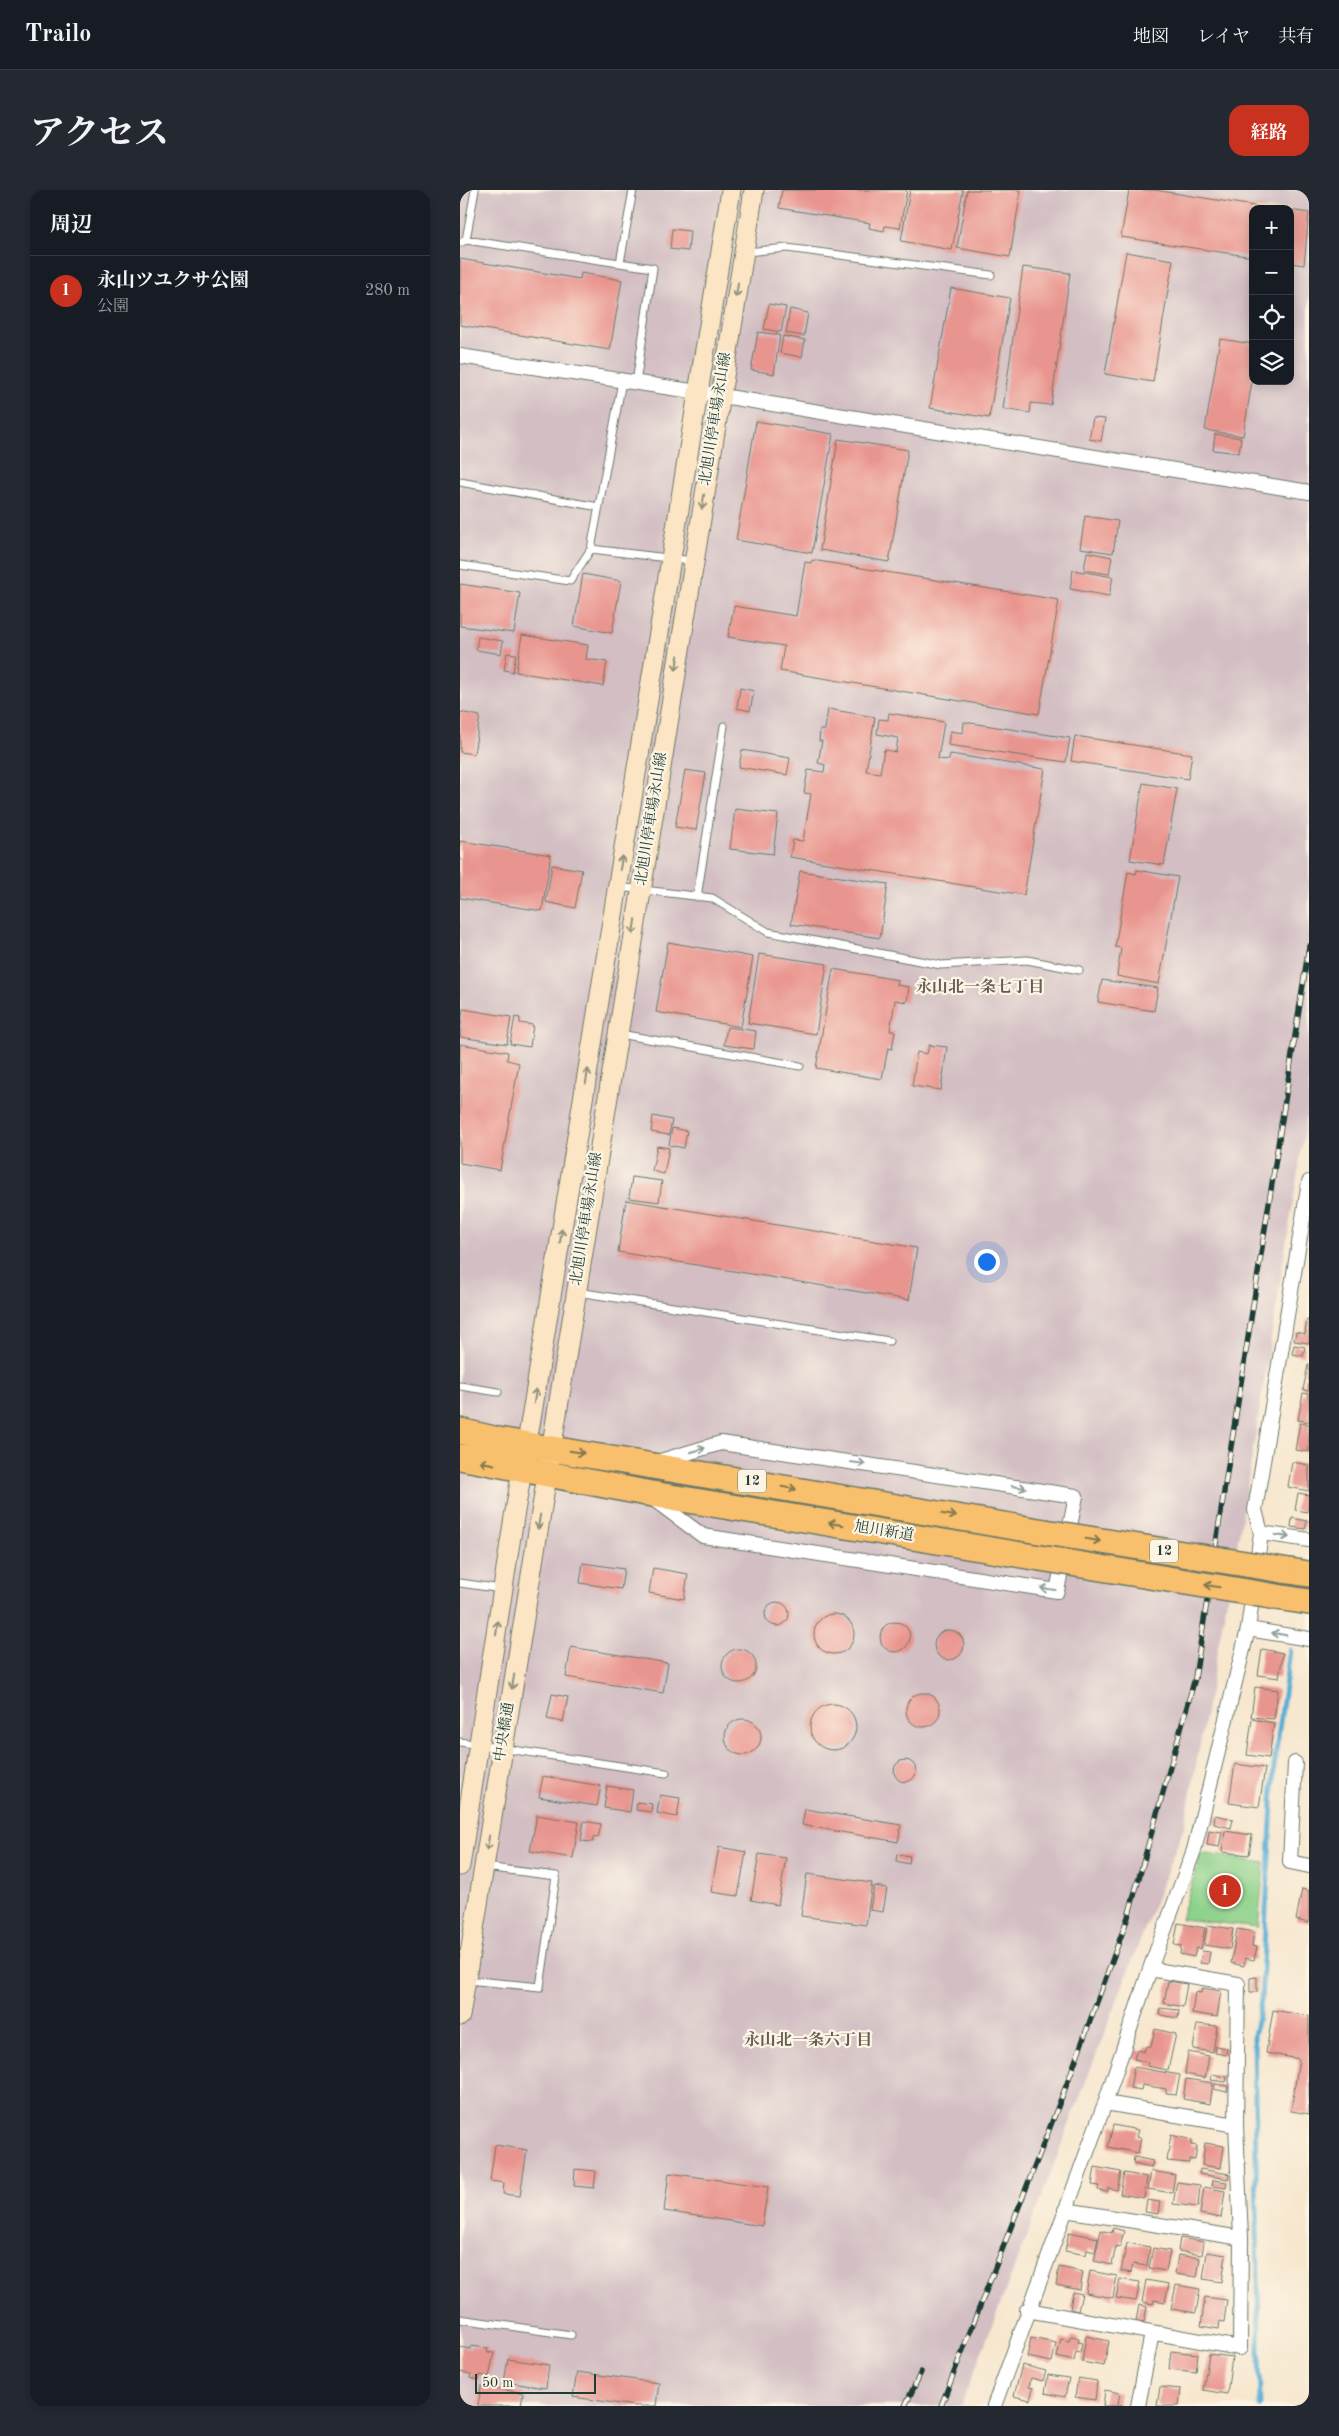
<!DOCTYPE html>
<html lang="ja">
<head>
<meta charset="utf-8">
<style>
  body { margin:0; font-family:"Old Standard TT","Noto Serif JP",serif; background:#242831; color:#f1f3f6 }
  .controls { position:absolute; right:15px; top:15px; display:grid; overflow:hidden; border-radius:10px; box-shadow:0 2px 12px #0003 }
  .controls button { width:45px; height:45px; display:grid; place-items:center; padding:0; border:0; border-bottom:1px solid #363941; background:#171b24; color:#f1f3f6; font:25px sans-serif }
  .scale { position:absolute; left:15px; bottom:12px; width:121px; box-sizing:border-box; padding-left:5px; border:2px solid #1f3d34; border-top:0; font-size:14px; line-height:18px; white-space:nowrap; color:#1f3d34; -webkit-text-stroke:4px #fcf5e5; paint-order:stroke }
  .you { position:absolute; left:526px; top:1071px; width:18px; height:18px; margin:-12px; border:4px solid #fff; border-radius:50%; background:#1a73e8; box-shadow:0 0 0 8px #1a73e833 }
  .badge { display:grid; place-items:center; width:32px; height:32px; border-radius:50%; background:#c8321e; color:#fff; font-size:16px; font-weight:700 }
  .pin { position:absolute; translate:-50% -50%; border:2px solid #fff; box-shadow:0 1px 5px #0006 }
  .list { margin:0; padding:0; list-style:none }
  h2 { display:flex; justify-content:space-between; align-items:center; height:65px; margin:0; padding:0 20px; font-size:21px }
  h2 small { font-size:16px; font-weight:400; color:#9ea1a6 }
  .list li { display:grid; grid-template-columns:32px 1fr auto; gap:15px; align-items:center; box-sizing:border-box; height:70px; padding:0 20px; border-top:1px solid #363941 }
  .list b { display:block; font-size:19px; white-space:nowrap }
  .list p { margin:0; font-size:16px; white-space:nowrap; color:#9ea1a6 }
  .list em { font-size:16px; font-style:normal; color:#9ea1a6 }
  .icon { flex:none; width:28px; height:28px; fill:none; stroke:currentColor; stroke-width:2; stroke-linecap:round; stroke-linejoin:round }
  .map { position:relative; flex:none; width:849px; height:2216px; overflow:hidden; border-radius:15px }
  header { display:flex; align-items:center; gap:30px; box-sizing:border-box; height:70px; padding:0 25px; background:#171b24; border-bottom:1px solid #363941 }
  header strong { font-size:24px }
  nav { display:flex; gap:28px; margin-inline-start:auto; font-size:18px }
  .intro { display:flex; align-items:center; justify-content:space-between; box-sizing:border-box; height:120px; padding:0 30px }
  h1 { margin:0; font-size:35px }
  .button { padding:12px 22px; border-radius:15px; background:#c8321e; color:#fff; font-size:18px; font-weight:700 }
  main { display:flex; gap:30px; padding:0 30px }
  aside { flex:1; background:#171b24; border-radius:15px; box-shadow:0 2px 12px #0003 }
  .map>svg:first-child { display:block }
  .industrial { fill:#d2bec3; fill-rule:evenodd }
  .green { fill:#8dd28b; stroke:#568860 }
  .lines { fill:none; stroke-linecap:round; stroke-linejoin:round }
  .stream { stroke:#59afd5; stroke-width:5 }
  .building { fill:#e9958f }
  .lane-casing { stroke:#6b786a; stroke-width:9 }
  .street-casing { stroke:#6b786a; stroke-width:16 }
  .secondary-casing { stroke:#6b786a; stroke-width:21 }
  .highway-casing { stroke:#6b786a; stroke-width:28 }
  .lane { stroke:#fff; stroke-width:7 }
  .street { stroke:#fff; stroke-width:14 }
  .secondary { stroke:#fce5c4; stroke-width:19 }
  .highway { stroke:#f8bf6c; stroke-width:25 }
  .rail-casing { stroke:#1f3d34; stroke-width:5.5 }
  .rail { stroke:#fcf5e5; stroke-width:4; stroke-dasharray:11; stroke-linecap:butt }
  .highway-bridge-casing { stroke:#6b786a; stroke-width:28; stroke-linecap:butt }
  .highway-bridge { stroke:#f8bf6c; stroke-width:25 }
  .oneway { stroke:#8e917c }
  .oneway2 { stroke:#8f9e9a }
  .oneway3 { stroke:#81784d }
  .labels { text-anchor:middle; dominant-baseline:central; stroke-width:4.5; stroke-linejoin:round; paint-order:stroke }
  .shield { fill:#fcf5e5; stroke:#617469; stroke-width:1 }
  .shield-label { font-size:14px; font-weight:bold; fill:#1f3d34 }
  .street-label { font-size:15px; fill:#1f3d34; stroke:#fcf5e5 }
  .neighbourhood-label { font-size:16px; font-weight:bold; fill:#665c54; stroke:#fcf5e5 }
</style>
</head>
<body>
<header>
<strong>Trailo</strong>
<nav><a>地図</a><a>レイヤ</a><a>共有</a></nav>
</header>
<div class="intro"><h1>アクセス</h1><a class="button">経路</a></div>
<main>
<aside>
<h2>周辺<small></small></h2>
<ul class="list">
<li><span class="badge">1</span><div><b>永山ツユクサ公園</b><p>公園</p></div><em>280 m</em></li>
</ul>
</aside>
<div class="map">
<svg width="849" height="2216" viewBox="0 0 849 2216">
  <rect width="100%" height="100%" fill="#fcf5e5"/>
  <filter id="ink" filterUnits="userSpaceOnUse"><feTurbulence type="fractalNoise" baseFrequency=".02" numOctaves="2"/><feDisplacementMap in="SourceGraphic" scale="10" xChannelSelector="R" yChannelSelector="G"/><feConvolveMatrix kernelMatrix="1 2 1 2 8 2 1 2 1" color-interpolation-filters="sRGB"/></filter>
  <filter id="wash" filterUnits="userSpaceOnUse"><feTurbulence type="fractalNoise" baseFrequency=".0096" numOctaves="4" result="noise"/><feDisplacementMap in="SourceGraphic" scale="20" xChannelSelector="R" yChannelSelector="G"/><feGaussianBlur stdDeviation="1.12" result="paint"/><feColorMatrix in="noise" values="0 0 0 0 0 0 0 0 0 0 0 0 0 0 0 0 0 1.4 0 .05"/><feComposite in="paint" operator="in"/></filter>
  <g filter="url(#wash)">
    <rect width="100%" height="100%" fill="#f7e7cf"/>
    <!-- industrial -->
    <path class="industrial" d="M0,0H849V913L781,1334L725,1634L501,2216H0ZM793,19H830V191H793Z"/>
    <!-- green -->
    <path class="green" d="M741,1663L804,1673L798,1737L721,1729Z"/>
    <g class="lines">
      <!-- stream -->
      <path class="stream" d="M800,2216L794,1846L801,1811L814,1576L830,1460"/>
    </g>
    <g id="blocks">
      <!-- building -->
      <path class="building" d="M322,0H447L440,38L425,36L424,41L409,38L410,33L319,18Z
        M450,0H503L492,60L441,51Z
        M507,0H561L550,67L497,58Z
        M669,0H695L812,19H793V67L661,47Z
        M830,20L849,23L844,75L830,73Z
        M212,39L230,41L228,61L210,59Z
        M666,62L713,70L693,192L645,184Z
        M0,69L120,89L121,83L162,90L150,160L0,135Z
        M563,77L610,83L591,215L571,213L570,223L543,219Z
        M491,98L550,108L529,228L470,218Z
        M309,114L326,117L321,142L304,139Z
        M330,119L348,123L344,146L326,143Z
        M298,142L320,145L314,184L291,180Z
        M323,146L345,150L342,167L320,163Z
        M760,149L793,154V185L783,246L745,240Z
        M633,228L645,229L641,251L629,249Z
        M296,231L373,244L352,363L276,350Z
        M755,244L781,248L779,263L753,260Z
        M378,249L448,260L429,372L360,360Z
        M625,326L658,331L653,363L620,358Z
        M627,362L652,367L649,384L624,380Z
        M352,370L599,410L579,524L320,481L324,456L268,447L274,416L336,426L345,372L351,373Z
        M613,380L653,387L649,406L610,399Z
        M123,384L161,391L152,443L114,436Z
        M0,394L60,403L54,443L0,436Z
        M62,445L128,455L126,469L147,472L143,496L56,482Z
        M18,447L43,451L41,464L16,460Z
        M47,463L56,464L53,482L44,480Z
        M280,498L294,501L290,521L277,518Z
        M368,519L415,527L406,581L420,583L424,560L436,562L438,548L417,544L419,529L428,530L429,523L484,532L478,569L489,570L490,564L585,579L564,705L330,667L333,650L343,651L351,604L344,603L348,580L364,582L365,575L358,573L362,551H359L360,540H365Z
        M0,522L20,526L14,564L0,562Z
        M504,532L610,548L606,572L488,555L490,541L503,543Z
        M615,546L732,564L728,589L611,571Z
        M282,560L330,568L327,585L279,577Z
        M225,580L246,583L236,640L215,637Z
        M683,593L717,599L704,675L670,670Z
        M275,619L318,624L313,664L270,659Z
        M0,651L91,665L82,721L0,708Z
        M92,675L122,680L115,718L86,712Z
        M677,680L718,687L699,794L657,786L661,758L655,757L668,682L676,684Z
        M340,681L428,694L420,748L331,734Z
        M208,752L293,767L281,837L196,822Z
        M299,764L367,774L356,844L288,833Z
        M373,779L438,790L437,795L449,797L447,812L435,810L430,841H435L432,859L428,858L422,889L356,878Z
        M642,790L698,798L694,821L638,812Z
        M3,819L51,827L47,854L0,847Z
        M55,827L60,828V833L73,835L70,857L50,854Z
        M267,837L296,841L294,859L264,855Z
        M0,854L48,862L47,870L59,873L40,980L0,973Z
        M469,855L487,857L481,900L452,896L457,862L467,864Z
        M193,926L212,930L209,945L191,942Z
        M212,938L227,941L224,958L209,955Z
        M197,956L209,958L204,984L192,981Z
        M172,987L202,991L199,1012L169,1008Z
        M166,1010L457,1058L449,1110L158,1062Z
        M847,1130H849V1153L834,1151L836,1142L845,1144Z
        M834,1155L845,1157L843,1166L832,1164Z
        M848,1175H849V1201L843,1200Z
        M843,1203L849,1204V1232L838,1230Z
        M840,1233L849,1234V1262L835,1260Z
        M832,1272L849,1275V1301L828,1297Z
        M838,1303L849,1305L848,1322L835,1320Z
        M832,1328L847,1331L845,1339L831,1337Z
        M123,1373L164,1379L161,1399L120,1393Z
        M193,1378L228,1384L224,1409L189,1403Z
        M305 1424a12 12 0 1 1 24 0a12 12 0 1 1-24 0Z
        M354 1444a20 20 0 1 1 40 0a20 20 0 1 1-40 0Z
        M420 1447a15 15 0 1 1 30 0a15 15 0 1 1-30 0Z
        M474 1455a15 15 0 1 1 30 0a15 15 0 1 1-30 0Z
        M111,1457L208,1473L203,1503L106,1487Z
        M262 1476a17 17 0 1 1 34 0a17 17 0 1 1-34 0Z
        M802,1459L823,1463L819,1488L798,1485Z
        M795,1497L818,1500L814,1529L791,1527Z
        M446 1520a17 17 0 1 1 34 0a17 17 0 1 1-34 0Z
        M92,1504L108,1507L103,1532L87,1529Z
        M350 1537a23 23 0 1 1 46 0a23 23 0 1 1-46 0Z
        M792,1529L814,1533L809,1568L787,1565Z
        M265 1547a18 18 0 1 1 36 0a18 18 0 1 1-36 0Z
        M434 1581a11 11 0 1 1 22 0a11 11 0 1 1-22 0Z
        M775,1574L805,1578L799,1617L769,1613Z
        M83,1586L141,1596L137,1616L79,1607Z
        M147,1596L173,1600L170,1622L144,1618Z
        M200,1605L220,1608L217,1627L197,1623Z
        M177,1612L192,1614L191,1622L176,1620Z
        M345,1619L441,1635L438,1652L342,1635Z
        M77,1625L119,1632L113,1668L70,1661Z
        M755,1625L773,1629L771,1638L754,1634Z
        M124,1631L141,1634L138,1648L133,1647V1652L121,1651Z
        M749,1640L762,1642L759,1657L747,1655Z
        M765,1641L792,1645L789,1665L762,1662Z
        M259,1657L286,1662L278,1706L251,1702Z
        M299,1664L326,1668L318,1715L291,1710Z
        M437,1664L450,1666L449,1674L436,1671Z
        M347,1684L412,1693L406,1735L341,1726Z
        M414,1696L427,1698L423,1722L410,1720Z
        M842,1699L849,1701V1733L836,1730Z
        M718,1733L745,1738L741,1759L736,1758L734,1767L720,1764L721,1756L714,1755Z
        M747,1735L773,1739L770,1759L744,1755Z
        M777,1739L794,1742L792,1756L797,1757L794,1770L785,1768L784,1776L771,1773Z
        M742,1761L750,1762L748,1774L740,1773Z
        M797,1787V1802H790V1788Z
        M708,1791L727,1794L723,1817L704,1813Z
        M742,1798L761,1801L757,1827L732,1823L735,1802L741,1803Z
        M700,1818L719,1820L718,1828L699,1825Z
        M813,1820L849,1826V1924L831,1921L839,1869L806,1863Z
        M737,1834L757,1836L753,1862L733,1859Z
        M695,1839L716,1844L708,1880L687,1876L688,1872L674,1869L677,1860L684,1862L686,1856L691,1857Z
        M756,1856L767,1858L766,1865L755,1863Z
        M728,1862L749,1866L745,1888L725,1884Z
        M674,1877L720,1885L716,1905L706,1904V1899L682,1895L681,1900L670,1898Z
        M752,1884L767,1887L766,1892L751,1890Z
        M726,1889L753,1893L750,1914L723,1909Z
        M755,1894L768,1896L767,1902L754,1899Z
        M653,1935L678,1940L676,1947L681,1948L678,1963L648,1957Z
        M711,1945L732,1950L731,1955L737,1956L735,1970L729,1969V1973L707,1971Z
        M745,1953L764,1956L761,1978L742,1975Z
        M35,1955L67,1960L60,2006L43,2004L44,1993L30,1991Z
        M674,1967L693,1971L691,1978L673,1974Z
        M635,1977L661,1982L657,2000L648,1998L647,2002L638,2000L639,1996L632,1995Z
        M115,1979L136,1981L134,1998L114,1996Z
        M740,1979L769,1984L768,1989L739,1984Z
        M691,1981L715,1985L712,2003L688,1999Z
        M209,1983L308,1997L302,2036L204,2021Z
        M664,1983L687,1987L684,2008L660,2004Z
        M753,1990L767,1992L766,1998L752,1996Z
        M717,1992L740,1995L738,2017L713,2014Z
        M744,1997L765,2001L761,2028L740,2024Z
        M687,2010L700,2012L698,2024L685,2022Z
        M653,2038L664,2041L660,2057L656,2056L652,2075L634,2071L641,2040L652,2043Z
        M609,2042L638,2048L635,2062L627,2060L626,2065L605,2061Z
        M720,2048L744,2052L742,2065L718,2061Z
        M667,2053L690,2057L687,2076L673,2074L671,2083L661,2081Z
        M693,2058L710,2061L706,2081L689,2078Z
        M747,2062L766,2065L762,2092L743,2089Z
        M718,2065L740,2068L737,2087L715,2084Z
        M599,2077L623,2082L620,2100L596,2095Z
        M630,2081L657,2086L653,2108L626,2103Z
        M660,2089L680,2092L676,2111L656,2108Z
        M686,2090L709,2094L705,2112L694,2110L693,2114L682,2112Z
        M716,2095L740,2099L736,2123L711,2119Z
        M613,2102L622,2104L618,2121L610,2119Z
        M745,2107L767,2110L764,2132L760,2131L759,2139L741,2136Z
        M679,2115L687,2117L684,2132L676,2131Z
        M611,2146L619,2148L618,2152L622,2153L620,2163L616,2162L614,2171L597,2167L601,2149L609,2151Z
        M626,2146L649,2151L644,2176L622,2172Z
        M571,2148L596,2153L592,2172L567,2167Z
        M11,2156L28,2158L27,2162L34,2163L29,2187L20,2185L19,2190L10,2188L11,2184L0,2182V2157L11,2159Z
        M711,2161L738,2164L736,2182L709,2179Z
        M749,2164L772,2167L767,2204L743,2200Z
        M48,2169L89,2175L86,2198L44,2192Z
        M562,2175L586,2181L583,2191L571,2188L569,2197L573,2198L570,2210L554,2206Z
        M117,2182L199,2193L196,2216H175L113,2207Z
        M588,2185L609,2188L605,2207L585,2203Z
        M618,2188L637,2191L635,2210L615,2207Z
        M21,2196L63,2203L61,2216H18Z
        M700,2197L721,2199L719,2216H697Z
        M645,2200L660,2203L658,2214L664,2216H643Z"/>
    </g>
  </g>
  <g filter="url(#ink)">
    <use href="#blocks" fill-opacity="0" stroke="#6b786a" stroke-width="1"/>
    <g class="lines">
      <!-- lane casing -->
      <g class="lane-casing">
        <path id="lane" d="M6,50L15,0
          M0,53L6,50L193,78L176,193
          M286,62L327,58L531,85
          M160,73L173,0
          M0,292L139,317
          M131,359L233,371
          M0,375L110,391L131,359L162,191
          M158,697L252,708L308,742L481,775L567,770L619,780
          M237,707L264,536
          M160,844L340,876
          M118,1102L429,1151
          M0,1196L38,1202
          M0,1393L42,1399
          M0,1552L206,1583
          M7,1790L80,1797L96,1686L25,1677
          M0,2129L111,2145"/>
      </g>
      <!-- street casing -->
      <g class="street-casing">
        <path id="street" d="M0,166L238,202L849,302
          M192,1308L243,1346L597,1401L616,1306L261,1253L197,1272
          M801,1343L795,1320L849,992
          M788,1439L849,1449
          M835,1573L830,1672L849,1676
          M645,1913L776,1935
          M605,2020L781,2048
          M567,2120L780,2158L781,2048L776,1935L778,1794L690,1779
          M534,2216L645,1913L690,1779L734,1660L788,1439L801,1343L849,1350
          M678,2216L692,2143"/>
      </g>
      <!-- secondary casing -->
      <g class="secondary-casing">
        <path id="secondary" d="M0,1676L54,1327L72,1223L271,0
          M0,1826L294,0"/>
      </g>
      <!-- highway casing -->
      <g class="highway-casing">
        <path id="highway" d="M0,1241L38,1250L585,1342
          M0,1267L186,1303L580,1368
          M823,1380L849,1384
          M817,1407L849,1412"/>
      </g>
      <!-- lane -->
      <use href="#lane" class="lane"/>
      <!-- street -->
      <use href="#street" class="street"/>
      <!-- secondary -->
      <use href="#secondary" class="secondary"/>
      <!-- highway -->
      <use href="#highway" class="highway"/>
      <!-- rail casing -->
      <g class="rail-casing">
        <path id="rail" d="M445,2216L461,2182
          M481,2216L608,1891L668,1727L735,1488L849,756"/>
      </g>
      <!-- rail -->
      <use href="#rail" class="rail"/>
      <!-- highway-bridge casing -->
      <g class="highway-bridge-casing">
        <path id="highway-bridge" d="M585,1342L823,1380
          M580,1368L817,1407"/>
      </g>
      <!-- highway-bridge -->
      <use href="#highway-bridge" class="highway-bridge"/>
    </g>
    <!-- one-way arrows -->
    <defs><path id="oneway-shaft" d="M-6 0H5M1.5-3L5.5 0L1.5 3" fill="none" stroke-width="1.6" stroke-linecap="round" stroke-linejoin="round" transform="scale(1.25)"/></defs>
    <g class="oneway">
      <use href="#oneway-shaft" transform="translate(277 100) rotate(99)"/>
      <use href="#oneway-shaft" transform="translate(243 312) rotate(99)"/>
      <use href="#oneway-shaft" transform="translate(217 473) rotate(99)"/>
      <use href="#oneway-shaft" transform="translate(161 673) rotate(-81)"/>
      <use href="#oneway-shaft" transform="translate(174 737) rotate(99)"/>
      <use href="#oneway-shaft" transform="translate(127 886) rotate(-81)"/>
      <use href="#oneway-shaft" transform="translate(101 1046) rotate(-81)"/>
      <use href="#oneway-shaft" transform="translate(75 1206) rotate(-81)"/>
      <use href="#oneway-shaft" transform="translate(79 1332) rotate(99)"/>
      <use href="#oneway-shaft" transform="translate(37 1438) rotate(-82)"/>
      <use href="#oneway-shaft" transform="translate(53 1492) rotate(99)"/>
      <use href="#oneway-shaft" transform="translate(28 1653) rotate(99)"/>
    </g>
    <g class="oneway2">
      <use href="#oneway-shaft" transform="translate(238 1260) rotate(-17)"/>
      <use href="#oneway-shaft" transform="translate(398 1273) rotate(8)"/>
      <use href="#oneway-shaft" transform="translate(559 1297) rotate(8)"/>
      <use href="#oneway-shaft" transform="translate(822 1346) rotate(9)"/>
      <use href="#oneway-shaft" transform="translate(588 1399) rotate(-172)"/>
      <use href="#oneway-shaft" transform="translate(819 1444) rotate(-171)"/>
    </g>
    <g class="oneway3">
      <use href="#oneway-shaft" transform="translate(117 1262) rotate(9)"/>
      <use href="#oneway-shaft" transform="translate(27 1273) rotate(-168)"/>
      <use href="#oneway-shaft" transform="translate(329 1298) rotate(10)"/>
      <use href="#oneway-shaft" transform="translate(489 1325) rotate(10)"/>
      <use href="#oneway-shaft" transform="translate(376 1334) rotate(-171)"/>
      <use href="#oneway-shaft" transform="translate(633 1350) rotate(9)"/>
      <use href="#oneway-shaft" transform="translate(752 1396) rotate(-171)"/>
    </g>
  </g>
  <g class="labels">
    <!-- shield labels -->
    <g class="shield">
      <rect x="278" y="1279.5" width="28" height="23" rx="4"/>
      <rect x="690" y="1349.5" width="28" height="23" rx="4"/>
    </g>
    <g class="shield-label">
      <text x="292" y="1291">12</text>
      <text x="704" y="1361">12</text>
    </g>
    <!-- street labels -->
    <g class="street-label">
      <text transform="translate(256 229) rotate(-81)">北旭川停車場永山線</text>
      <text transform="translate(192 629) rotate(-81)">北旭川停車場永山線</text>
      <text transform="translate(127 1029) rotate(-81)">北旭川停車場永山線</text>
      <text transform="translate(424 1342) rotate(9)">旭川新道</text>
      <text transform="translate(45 1542) rotate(-81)">中央橋通</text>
    </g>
    <!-- neighbourhood labels -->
    <g class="neighbourhood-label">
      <text x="520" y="798">永山北一条七丁目</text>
      <text x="348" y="1851">永山北一条六丁目</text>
    </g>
  </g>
</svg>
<div class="controls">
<button>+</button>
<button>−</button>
<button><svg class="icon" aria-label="locate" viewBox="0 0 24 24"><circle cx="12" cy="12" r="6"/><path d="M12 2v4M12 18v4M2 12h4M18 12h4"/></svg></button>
<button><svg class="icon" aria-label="layers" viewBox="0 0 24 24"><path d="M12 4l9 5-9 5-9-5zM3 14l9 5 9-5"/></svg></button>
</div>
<div class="scale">50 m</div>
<div class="you"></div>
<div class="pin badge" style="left:765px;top:1701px">1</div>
</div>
</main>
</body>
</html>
